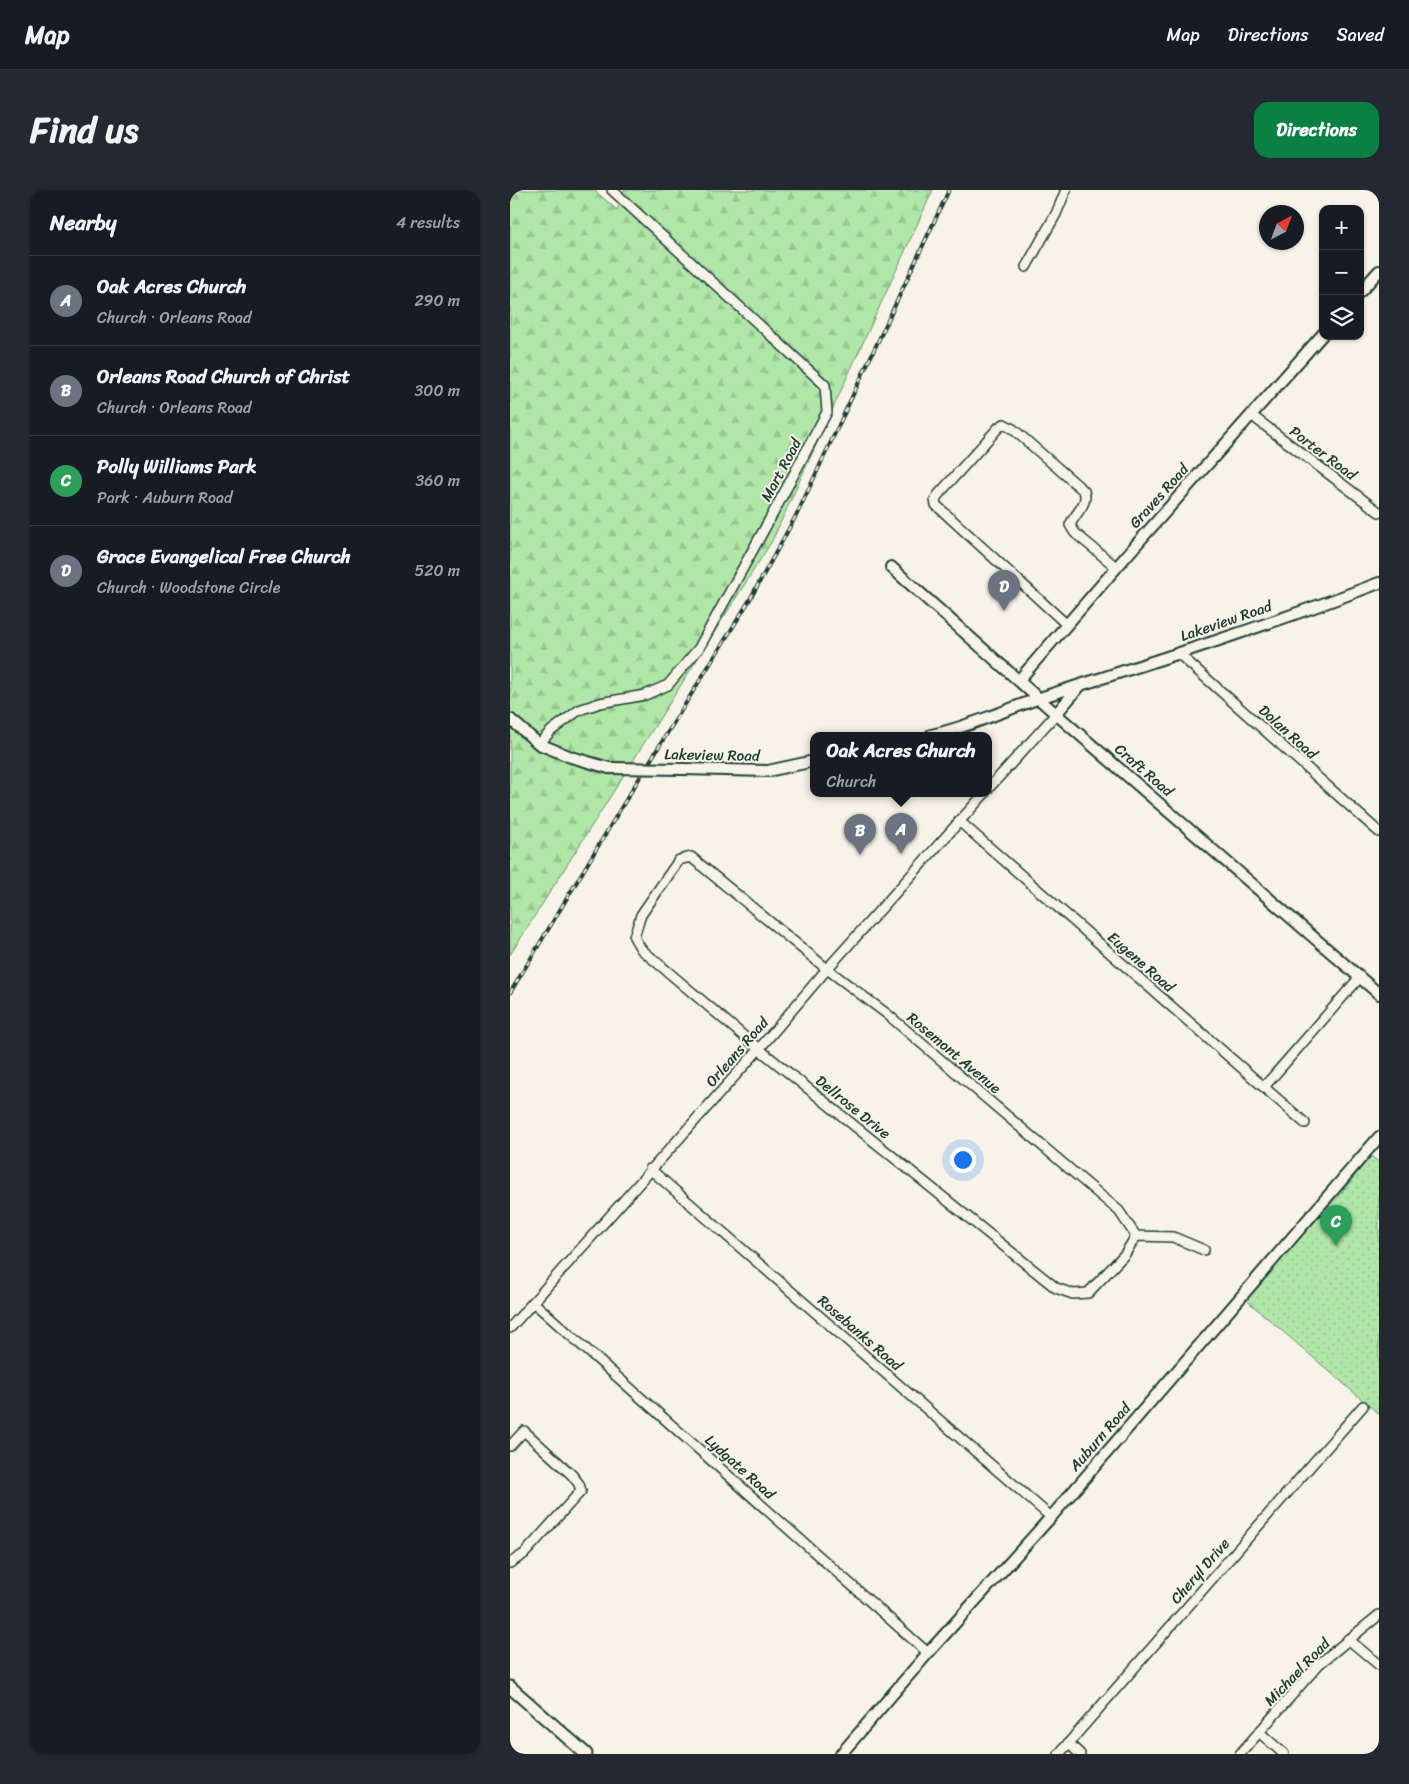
<!DOCTYPE html>
<html lang="en">
<head>
<meta charset="utf-8">
<style>
  body { margin:0; font-family:Sriracha,sans-serif; background:#242831; color:#f1f3f6 }
  .controls { position:absolute; right:15px; top:15px; display:grid; overflow:hidden; border-radius:10px; box-shadow:0 1px 4px #0004 }
  .controls button { width:45px; height:45px; display:grid; place-items:center; padding:0; border:0; border-bottom:1px solid #363941; background:#171b24; color:#f1f3f6; font:25px sans-serif }
  .compass { position:absolute; left:749px; top:15px; width:45px; height:45px; border-radius:50%; background:#171b24; box-shadow:0 1px 4px #0004; rotate:41deg }
  .you { position:absolute; left:452px; top:969px; width:18px; height:18px; margin:-12px; border:4px solid #fff; border-radius:50%; background:#1a73e8; box-shadow:0 0 0 8px #1a73e833 }
  .badge { display:grid; place-items:center; width:32px; height:32px; border-radius:50%; background:#0b8043; color:#fff; font-size:16px; font-weight:700 }
  .pin { position:absolute; translate:-50% -41px; filter:drop-shadow(0 1px 2px #0008) }
  .pin::after { content:''; position:absolute; top:26px; width:18px; height:15px; background:inherit; clip-path:polygon(0 0,100% 0,50% 100%) }
  .popup { position:absolute; left:300px; top:542px; width:182px; height:65px; box-sizing:border-box; display:grid; place-content:center; border-radius:10px; background:#171b24; filter:drop-shadow(0 1px 4px #0005); font-size:16px; white-space:nowrap; color:#9ea1a6 }
  .popup b { font-size:19px; color:#f1f3f6 }
  .popup::after { content:''; position:absolute; left:50%; top:100%; margin-left:-10px; border:10px solid transparent; border-top-color:#171b24 }
  .list { margin:0; padding:0; list-style:none }
  h2 { display:flex; justify-content:space-between; align-items:center; height:65px; margin:0; padding:0 20px; font-size:21px }
  h2 small { font-size:16px; font-weight:400; color:#9ea1a6 }
  .list li { display:grid; grid-template-columns:32px 1fr auto; gap:15px; align-items:center; box-sizing:border-box; height:90px; padding:0 20px; border-top:1px solid #363941 }
  .list b { display:block; font-size:19px; white-space:nowrap }
  .list p { margin:0; font-size:16px; white-space:nowrap; color:#9ea1a6 }
  .list em { font-size:16px; font-style:normal; color:#9ea1a6 }
  .icon { flex:none; width:28px; height:28px; fill:none; stroke:currentColor; stroke-width:2; stroke-linecap:round; stroke-linejoin:round }
  .map { position:relative; flex:none; width:869px; height:1564px; overflow:hidden; border-radius:15px }
  header { display:flex; align-items:center; gap:30px; box-sizing:border-box; height:70px; padding:0 25px; background:#171b24; border-bottom:1px solid #363941 }
  header strong { font-size:24px }
  nav { display:flex; gap:28px; margin-inline-start:auto; font-size:18px }
  .intro { display:flex; align-items:center; justify-content:space-between; box-sizing:border-box; height:120px; padding:0 30px }
  h1 { margin:0; font-size:35px }
  .button { padding:12px 22px; border-radius:15px; background:#0b8043; color:#fff; font-size:18px; font-weight:700 }
  main { display:flex; gap:30px; padding:0 30px }
  aside { flex:1; background:#171b24; border-radius:15px; box-shadow:0 1px 4px #0004 }
  .map>svg:first-child { display:block }
  .forest { fill:url(#forest-firs); stroke:#68926e }
  .park { fill:url(#park-dots); stroke:#68926e }
  .lines { fill:none; stroke-linecap:round; stroke-linejoin:round }
  .minor-casing { stroke:#1f3d34; stroke-width:12 }
  .tertiary-casing { stroke:#1f3d34; stroke-width:14 }
  .secondary-casing { stroke:#1f3d34; stroke-width:15 }
  .minor { stroke:#f7f3e8; stroke-width:9 }
  .tertiary { stroke:#f7f3e8; stroke-width:10 }
  .secondary { stroke:#f7f3e8; stroke-width:11 }
  .rail-casing { stroke:#1f3d34; stroke-width:4 }
  .rail { stroke:#f7f3e8; stroke-width:2; stroke-dasharray:5.5; stroke-linecap:butt }
  .tertiary-bridge-casing { stroke:#1f3d34; stroke-width:14; stroke-linecap:butt }
  .tertiary-bridge { stroke:#f7f3e8; stroke-width:10 }
  .labels { text-anchor:middle; dominant-baseline:central; stroke-width:4; stroke-linejoin:round; paint-order:stroke }
  .street-label { font-size:15px; fill:#1f3d34; stroke:#f7f3e8 }
</style>
</head>
<body>
<header>
<strong>Map</strong>
<nav><a>Map</a><a>Directions</a><a>Saved</a></nav>
</header>
<div class="intro"><h1>Find us</h1><a class="button">Directions</a></div>
<main>
<aside>
<h2>Nearby<small>4 results</small></h2>
<ul class="list">
<li><span class="badge" style="background:#6b7280">A</span><div><b>Oak Acres Church</b><p>Church · Orleans Road</p></div><em>290 m</em></li>
<li><span class="badge" style="background:#6b7280">B</span><div><b>Orleans Road Church of Christ</b><p>Church · Orleans Road</p></div><em>300 m</em></li>
<li><span class="badge" style="background:#2e9e5b">C</span><div><b>Polly Williams Park</b><p>Park · Auburn Road</p></div><em>360 m</em></li>
<li><span class="badge" style="background:#6b7280">D</span><div><b>Grace Evangelical Free Church</b><p>Church · Woodstone Circle</p></div><em>520 m</em></li>
</ul>
</aside>
<div class="map">
<svg width="869" height="1564" viewBox="0 0 869 1564">
  <defs>
    <pattern id="forest-firs" width="22" height="20" patternUnits="userSpaceOnUse" patternTransform="scale(1.25)"><rect width="22" height="20" fill="#b0e6a8"/><path d="M5 1l3.5 6h-7zM16 11l3.5 6h-7z" fill="#97c691"/></pattern>
    <pattern id="park-dots" width="8" height="8" patternUnits="userSpaceOnUse" patternTransform="scale(1.25)"><rect width="8" height="8" fill="#b0e6a8"/><path d="M2 2h.1M6 6h.1" fill="none" stroke="#97c691" stroke-width="1.8" stroke-linecap="round"/></pattern>
  </defs>
  <rect width="100%" height="100%" fill="#f7f3e8"/>
  <filter id="ink" filterUnits="userSpaceOnUse"><feTurbulence type="fractalNoise" baseFrequency=".02" numOctaves="2"/><feDisplacementMap in="SourceGraphic" scale="10" xChannelSelector="R" yChannelSelector="G"/><feConvolveMatrix kernelMatrix="1 2 1 2 8 2 1 2 1" color-interpolation-filters="sRGB"/></filter>
  <g filter="url(#ink)">
    <!-- forest -->
    <path class="forest" d="M0,0H84L107,20L114,0H423L262,351L0,765Z"/>
    <!-- park -->
    <path class="park" d="M861,966L869,972V1224L735,1109L831,1003Z"/>
    <g class="lines">
      <!-- minor casing -->
      <g class="minor-casing">
        <path id="minor" d="M516,77L546,24L556,0
          M741,225L869,322
          M556,434L426,315L425,310L428,305L489,237L494,234L503,239L574,301C579,314 565,323 560,335L565,343L606,377
          M669,464L869,642
          M29,554L41,541L69,520L90,513L135,505L158,495L189,458L267,316L317,222L315,195L102,0
          M478,599L546,524
          M449,631L795,933
          M754,897L850,787
          M140,979L541,1327
          M626,1046L615,1064L578,1103L563,1104L546,1098L249,859L131,759L124,747L131,725L169,670L181,667L317,779L377,824L609,1021L626,1046L663,1047L694,1060
          M23,1112L418,1463
          M0,1138L249,859L317,779L475,603
          M0,1256L14,1241L62,1285L69,1294L71,1301L14,1364L0,1373
          M838,1449L869,1475
          M749,1542L774,1564
          M558,1553L570,1564
          M549,1564L853,1216
          M730,1564L809,1474L869,1425"/>
      </g>
      <!-- tertiary casing -->
      <g class="tertiary-casing">
        <path id="tertiary" d="M850,102L869,81
          M381,377L546,524L869,804
          M509,490L632,348L813,144
          M546,524L570,496
          M0,529L29,554L61,567L99,578
          M421,545C463,536 501,517 542,504C652,469 762,434 869,393
          M173,579L258,581L304,571
          M331,1564L418,1463L541,1327L869,947"/>
      </g>
      <!-- secondary casing -->
      <g class="secondary-casing">
        <path id="secondary" d="M0,1497L76,1564"/>
      </g>
      <!-- minor -->
      <use href="#minor" class="minor"/>
      <!-- tertiary -->
      <use href="#tertiary" class="tertiary"/>
      <!-- secondary -->
      <use href="#secondary" class="secondary"/>
      <!-- rail casing -->
      <g class="rail-casing">
        <path id="rail" d="M0,803L114,613L239,411L288,322L439,0"/>
      </g>
      <!-- rail -->
      <use href="#rail" class="rail"/>
      <!-- tertiary-bridge casing -->
      <g class="tertiary-bridge-casing">
        <path id="tertiary-bridge" d="M99,578L173,579"/>
      </g>
      <!-- tertiary-bridge -->
      <use href="#tertiary-bridge" class="tertiary-bridge"/>
    </g>
  </g>
  <g class="labels">
    <!-- street labels -->
    <g class="street-label">
      <text transform="translate(813 263) rotate(37)">Porter Road</text>
      <text transform="translate(271 280) rotate(-62)">Mart Road</text>
      <text transform="translate(649 306) rotate(-48)">Graves Road</text>
      <text transform="translate(716 431) rotate(-19)">Lakeview Road</text>
      <text transform="translate(778 542) rotate(42)">Dolan Road</text>
      <text transform="translate(202 565) rotate(1)">Lakeview Road</text>
      <text transform="translate(634 580) rotate(41)">Craft Road</text>
      <text transform="translate(631 772) rotate(41)">Eugene Road</text>
      <text transform="translate(227 862) rotate(-49)">Orleans Road</text>
      <text transform="translate(444 863) rotate(40)">Rosemont Avenue</text>
      <text transform="translate(343 917) rotate(39)">Dellrose Drive</text>
      <text transform="translate(350 1143) rotate(41)">Rosebanks Road</text>
      <text transform="translate(590 1247) rotate(-49)">Auburn Road</text>
      <text transform="translate(230 1277) rotate(42)">Lydgate Road</text>
      <text transform="translate(690 1381) rotate(-49)">Cheryl Drive</text>
      <text transform="translate(787 1482) rotate(-46)">Michael Road</text>
    </g>
  </g>
</svg>
<div class="controls">
<button>+</button>
<button>−</button>
<button><svg class="icon" aria-label="layers" viewBox="0 0 24 24"><path d="M12 4l9 5-9 5-9-5zM3 14l9 5 9-5"/></svg></button>
</div>
<svg class="compass" viewBox="-18 -18 36 36"><path d="M0-13l5 13h-10z" fill="#e53935"/><path d="M0 13l5-13h-10z" fill="#9ea1a6"/></svg>
<div class="you"></div>
<div class="pin badge" style="left:391px;top:664px;background:#6b7280">A</div>
<div class="popup"><b>Oak Acres Church</b>Church</div>
<div class="pin badge" style="left:350px;top:665px;background:#6b7280">B</div>
<div class="pin badge" style="left:826px;top:1056px;background:#2e9e5b">C</div>
<div class="pin badge" style="left:494px;top:421px;background:#6b7280">D</div>
</div>
</main>
</body>
</html>
